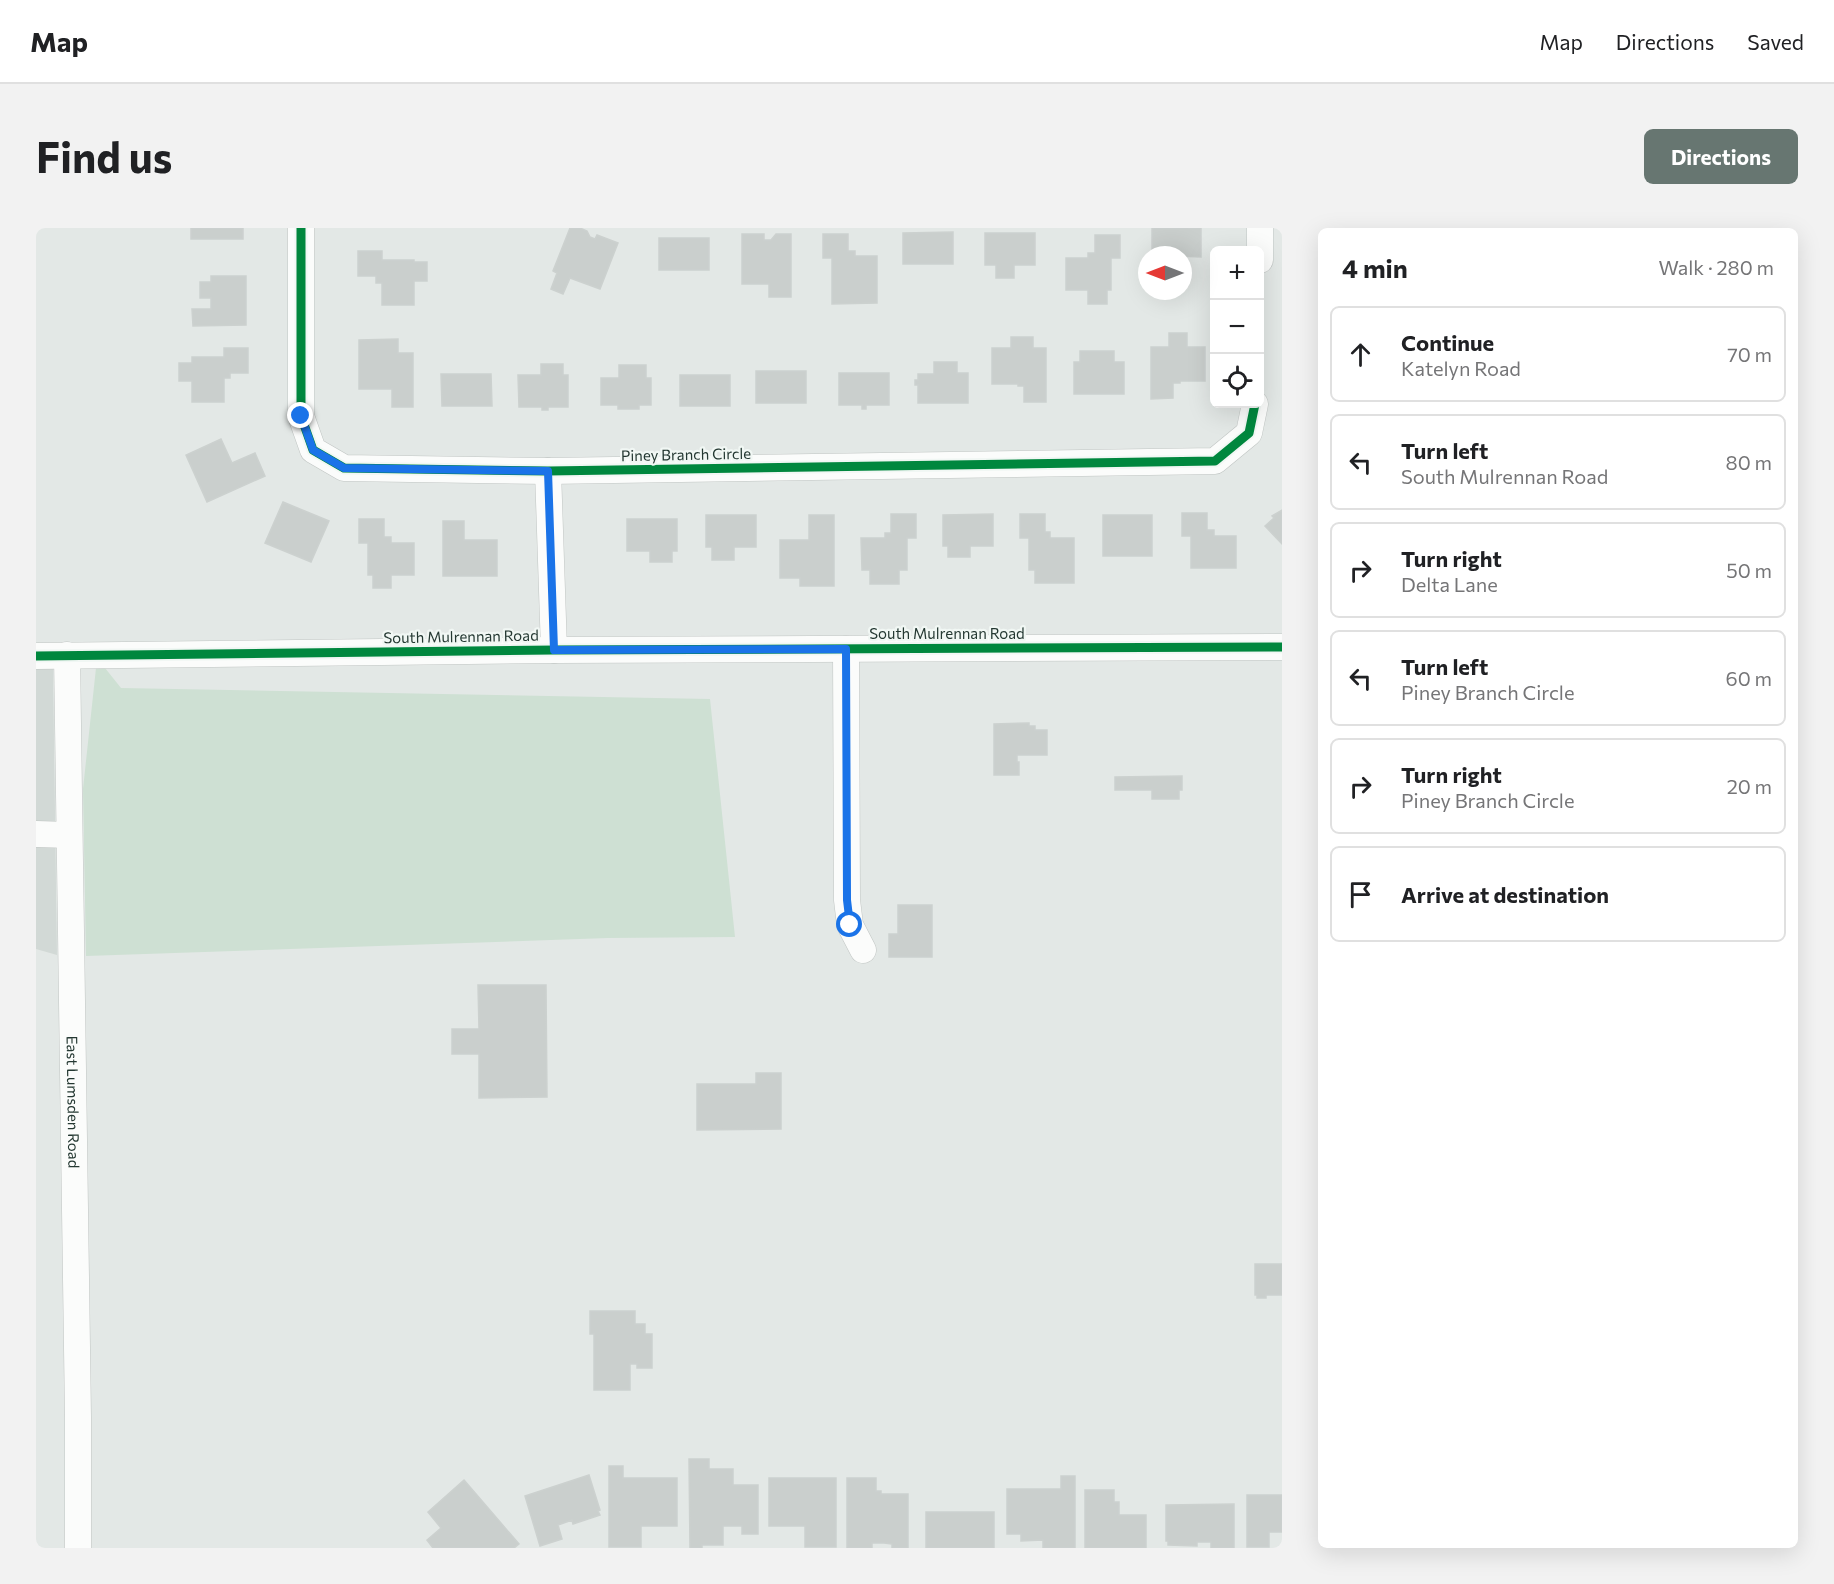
<!DOCTYPE html>
<html lang="en">
<head>
<meta charset="utf-8">
<style>
  body { margin:0; font-family:Commissioner,sans-serif; background:#f2f2f2; color:#202124 }
  .controls { position:absolute; right:18px; top:18px; display:grid; overflow:hidden; border-radius:9px; box-shadow:0 6px 24px #0002 }
  .controls button { width:54px; height:54px; display:grid; place-items:center; padding:0; border:0; border-bottom:2px solid #e0e0e0; background:#fff; color:#202124; font:30px sans-serif }
  .compass { position:absolute; left:1102px; top:18px; width:54px; height:54px; border-radius:50%; background:#fff; box-shadow:0 6px 24px #0002; rotate:270deg }
  .stop { position:absolute; width:18px; height:18px; margin:-14px; border:4px solid #1a73e8; border-radius:50%; background:#fff }
  .stop.end { background:#1a73e8; border-color:#fff; box-shadow:0 2px 6px #0008 }
  .list { margin:0; padding:0; list-style:none }
  h2 { display:flex; justify-content:space-between; align-items:center; height:78px; margin:0; padding:0 24px; font-size:26px }
  h2 small { font-size:20px; font-weight:400; color:#757577 }
  .list li { display:grid; grid-template-columns:39px 1fr auto; gap:18px; align-items:center; box-sizing:border-box; height:96px; margin:0 12px 12px; padding:0 12px; border:2px solid #e0e0e0; border-radius:9px }
  .list b { display:block; font-size:22px; white-space:nowrap }
  .list p { margin:0; font-size:20px; white-space:nowrap; color:#757577 }
  .list em { font-size:20px; font-style:normal; color:#757577 }
  .icon { flex:none; width:33px; height:33px; fill:none; stroke:currentColor; stroke-width:2; stroke-linecap:round; stroke-linejoin:round }
  .map { position:relative; flex:none; width:1246px; height:1320px; overflow:hidden; border-radius:9px }
  header { display:flex; align-items:center; gap:36px; box-sizing:border-box; height:84px; padding:0 30px; background:#fff; border-bottom:2px solid #e0e0e0 }
  header strong { font-size:28px }
  nav { display:flex; gap:33px; margin-inline-start:auto; font-size:21px }
  .intro { display:flex; align-items:center; justify-content:space-between; box-sizing:border-box; height:144px; padding:0 36px }
  h1 { margin:0; font-size:42px }
  .button { padding:15px 27px; border-radius:9px; background:#677671; color:#fff; font-size:21px; font-weight:700 }
  main { display:flex; gap:36px; padding:0 36px }
  aside { flex:1; background:#fff; border-radius:9px; box-shadow:0 6px 24px #0002 }
  .map>svg:first-child { display:block }
  .built { fill:#d2d9d6 }
  .green { fill:#cee0d3 }
  .building { fill:#cacfcd; stroke:#ccd1cf; stroke-width:1.5 }
  .lines { fill:none; stroke-linecap:round; stroke-linejoin:round }
  .minor-casing { stroke:#c0c5c3; stroke-width:27 }
  .minor { stroke:#fbfcfb; stroke-width:26 }
  .cycleway-casing { stroke:#f1f7f4; stroke-width:13 }
  .cycleway { stroke:#00873e; stroke-width:9 }
  .route { stroke:#1a73e8; stroke-width:8 }
  .labels { text-anchor:middle; dominant-baseline:central; stroke-width:4.5; stroke-linejoin:round; paint-order:stroke }
  .street-label { font-size:15px; fill:#243832; stroke:#f1f7f4 }
</style>
</head>
<body>
<header>
<strong>Map</strong>
<nav><a>Map</a><a>Directions</a><a>Saved</a></nav>
</header>
<div class="intro"><h1>Find us</h1><a class="button">Directions</a></div>
<main>
<div class="map">
<svg width="1246" height="1320" viewBox="0 0 1246 1320">
  <rect width="100%" height="100%" fill="#e3e8e6"/>
  <!-- built -->
  <path class="built" d="M0,440H17L21,727L0,721Z"/>
  <!-- green -->
  <path class="green" d="M60,440H69L85,460L674,471L699,709L572,710L50,728L47,561Z"/>
  <!-- building -->
  <path class="building" d="M155,0H207V11H155Z
    M534,0H544L551,3L554,9L559,11L561,7L582,15L564,61L534,50L527,66L515,61L521,45L517,43Z
    M1116,0H1165V29L1116,27Z
    M917,4V36H867V5Z
    M949,5H999V37H978V50H960V37H949Z
    M706,6H728V12H735L740,6H755V69H733V56H706Z
    M787,6H812V23H819V28H841V75L796,76V30H787Z
    M1059,7H1084V30H1075V62H1071V76H1052V62H1030V30H1052V25H1059Z
    M623,10H673V42H623Z
    M322,23H346V32H378V34H391V53H378V77H346V55H340V48H322Z
    M175,48H210V97L157,98L156,81H175V70H164V54H175Z
    M1133,105H1151V119H1169V153H1144V155H1137V170L1115,171V119H1133Z
    M975,109H997V120H1010V174H988V158H982V156H956V120H975Z
    M362,111V125H377V179H356V161H323V112Z
    M188,120H212V145H194V150H188V174H156V153H143V135H156V129H188Z
    M1044,123H1078V134H1088V166H1038V134H1044Z
    M898,134H921V145H932V175H882V157H879V152H882V146H898Z
    M505,136H527V147H532V179H512V182H506V179H483L482,147H505Z
    M583,137H610V150H615V177H603V181H582V177H565V150H583Z
    M720,143H770V175H720Z
    M803,145H853V177H830V181H826V177H803Z
    M405,146H455L456,178H406Z
    M644,147H694V178H644Z
    M185,211L196,235L219,225L229,248L171,274L150,227Z
    M247,274L293,293L275,334L229,315Z
    M1246,282V316L1229,298L1238,290L1236,288Z
    M1146,285H1171V302H1178V308H1200V340H1155V308H1146Z
    M855,286H880V310H871V342H863V356H834V342H826L825,310H849V305H855Z
    M957,286V318H934V329H912V318H907V287Z
    M984,286H1009V304H1014V310H1038V355H999V342H993V310H984Z
    M670,287H720V319H698V332H676V319H670Z
    M773,287H798V358H764V350H744V312H773Z
    M1067,287H1116V328H1067Z
    M323,291H348V309H355V315H378V347H355V360H337V347H332V315H323Z
    M591,291H641V323H636V334H614V323H591Z
    M407,293H428V312H461V348H407Z
    M993,495V498H999V502H1011V527H981V534H983V547H958V496Z
    M1146,548V562H1143V571H1116V562H1079V549Z
    M862,677H896V729H853V706H862Z
    M442,757H510L511,869L443,870V826H416V801H443Z
    M720,845H745V901L661,902V856H720Z
    M1219,1036H1246V1067H1230V1070H1221V1067H1219Z
    M554,1083H599V1096H609V1106H616V1140H601V1136H594V1162H558V1106H554Z
    M653,1231H673V1241H697V1257H722V1306H706V1298H687V1317H666V1320H654Z
    M573,1238H587V1250H641V1298H605V1319H573Z
    M553,1247L564,1282L562,1283L564,1287L537,1296L536,1292L522,1297L526,1311L504,1318L489,1268Z
    M1025,1248H1039V1320H1007V1312L985,1313V1306H971V1261H1025Z
    M733,1250H800V1319H769V1298H733Z
    M811,1250H840V1263H845V1266H872V1320H856V1316L848,1315H836V1320H811Z
    M428,1252L483,1316L478,1320H397L391,1312L405,1300L392,1284Z
    M1049,1262H1078V1274H1083V1287H1110V1320H1049Z
    M1211,1267H1246V1304H1233V1319H1211Z
    M1198,1276V1320H1175V1314H1161V1318L1132,1317V1313H1130V1277Z
    M890,1284H958V1320H890Z"/>
  <g class="lines">
    <!-- minor casing -->
    <g class="minor-casing">
      <g id="minor">
        <path d="M265,0V188L277,222L308,240L512,243L1179,233L1213,205L1219,176"/>
        <path d="M1224,32V0"/>
        <path d="M512,243L518,422"/>
        <path d="M810,421L811,672L814,697L827,722"/>
        <path id="s1" d="M31,427L42,1189V1320"/>
        <path d="M0,428L518,422L1246,419"/>
        <path d="M0,606L33,607"/>
      </g>
    </g>
    <!-- minor -->
    <use href="#minor" class="minor"/>
    <!-- cycleway casing -->
    <g class="cycleway-casing">
      <path id="cycleway" d="M265,0V188L277,222L308,240L512,243L1179,233L1213,205L1219,176
        M0,428L518,422L1246,419"/>
    </g>
    <!-- cycleway -->
    <use href="#cycleway" class="cycleway"/>
  </g>
  <g class="lines">
    <!-- route -->
    <path class="route" d="M265,188L277,222L308,240L512,243L518,422L810,421L811,672L814,697"/>
  </g>
  <g class="labels">
    <!-- street labels -->
    <g class="street-label">
      <text transform="translate(650 226) rotate(-1)">Piney Branch Circle</text>
      <text x="911" y="405">South Mulrennan Road</text>
      <text transform="translate(425 408) rotate(-1)">South Mulrennan Road</text>
      <text stroke="none"><textPath href="#s1" startOffset="447">East Lumsden Road</textPath></text>
    </g>
  </g>
</svg>
<div class="controls">
<button>+</button>
<button>−</button>
<button><svg class="icon" aria-label="locate" viewBox="0 0 24 24"><circle cx="12" cy="12" r="6"/><path d="M12 2v4M12 18v4M2 12h4M18 12h4"/></svg></button>
</div>
<svg class="compass" viewBox="-18 -18 36 36"><path d="M0-13l5 13h-10z" fill="#e53935"/><path d="M0 13l5-13h-10z" fill="#757577"/></svg>
<div class="stop" style="left:814px;top:697px"></div>
<div class="stop end" style="left:265px;top:188px"></div>
</div>
<aside>
<h2>4 min<small>Walk · 280 m</small></h2>
<ul class="list">
<li><svg class="icon" aria-label="ahead" viewBox="0 0 24 24"><path d="M12 20V5M6 11l6-6 6 6"/></svg><div><b>Continue</b><p>Katelyn Road</p></div><em>70 m</em></li>
<li><svg class="icon" aria-label="left" viewBox="0 0 24 24"><path d="M17 20v-9H6M10 6l-5 5 5 5"/></svg><div><b>Turn left</b><p>South Mulrennan Road</p></div><em>80 m</em></li>
<li><svg class="icon" aria-label="right" viewBox="0 0 24 24"><path d="M7 20v-9h11M14 6l5 5-5 5"/></svg><div><b>Turn right</b><p>Delta Lane</p></div><em>50 m</em></li>
<li><svg class="icon" aria-label="left" viewBox="0 0 24 24"><path d="M17 20v-9H6M10 6l-5 5 5 5"/></svg><div><b>Turn left</b><p>Piney Branch Circle</p></div><em>60 m</em></li>
<li><svg class="icon" aria-label="right" viewBox="0 0 24 24"><path d="M7 20v-9h11M14 6l5 5-5 5"/></svg><div><b>Turn right</b><p>Piney Branch Circle</p></div><em>20 m</em></li>
<li><svg class="icon" aria-label="arrive" viewBox="0 0 24 24"><path d="M6 21V4h12l-3 4 3 4H6"/></svg><div><b>Arrive at destination</b></div></li>
</ul>
</aside>
</main>
</body>
</html>
